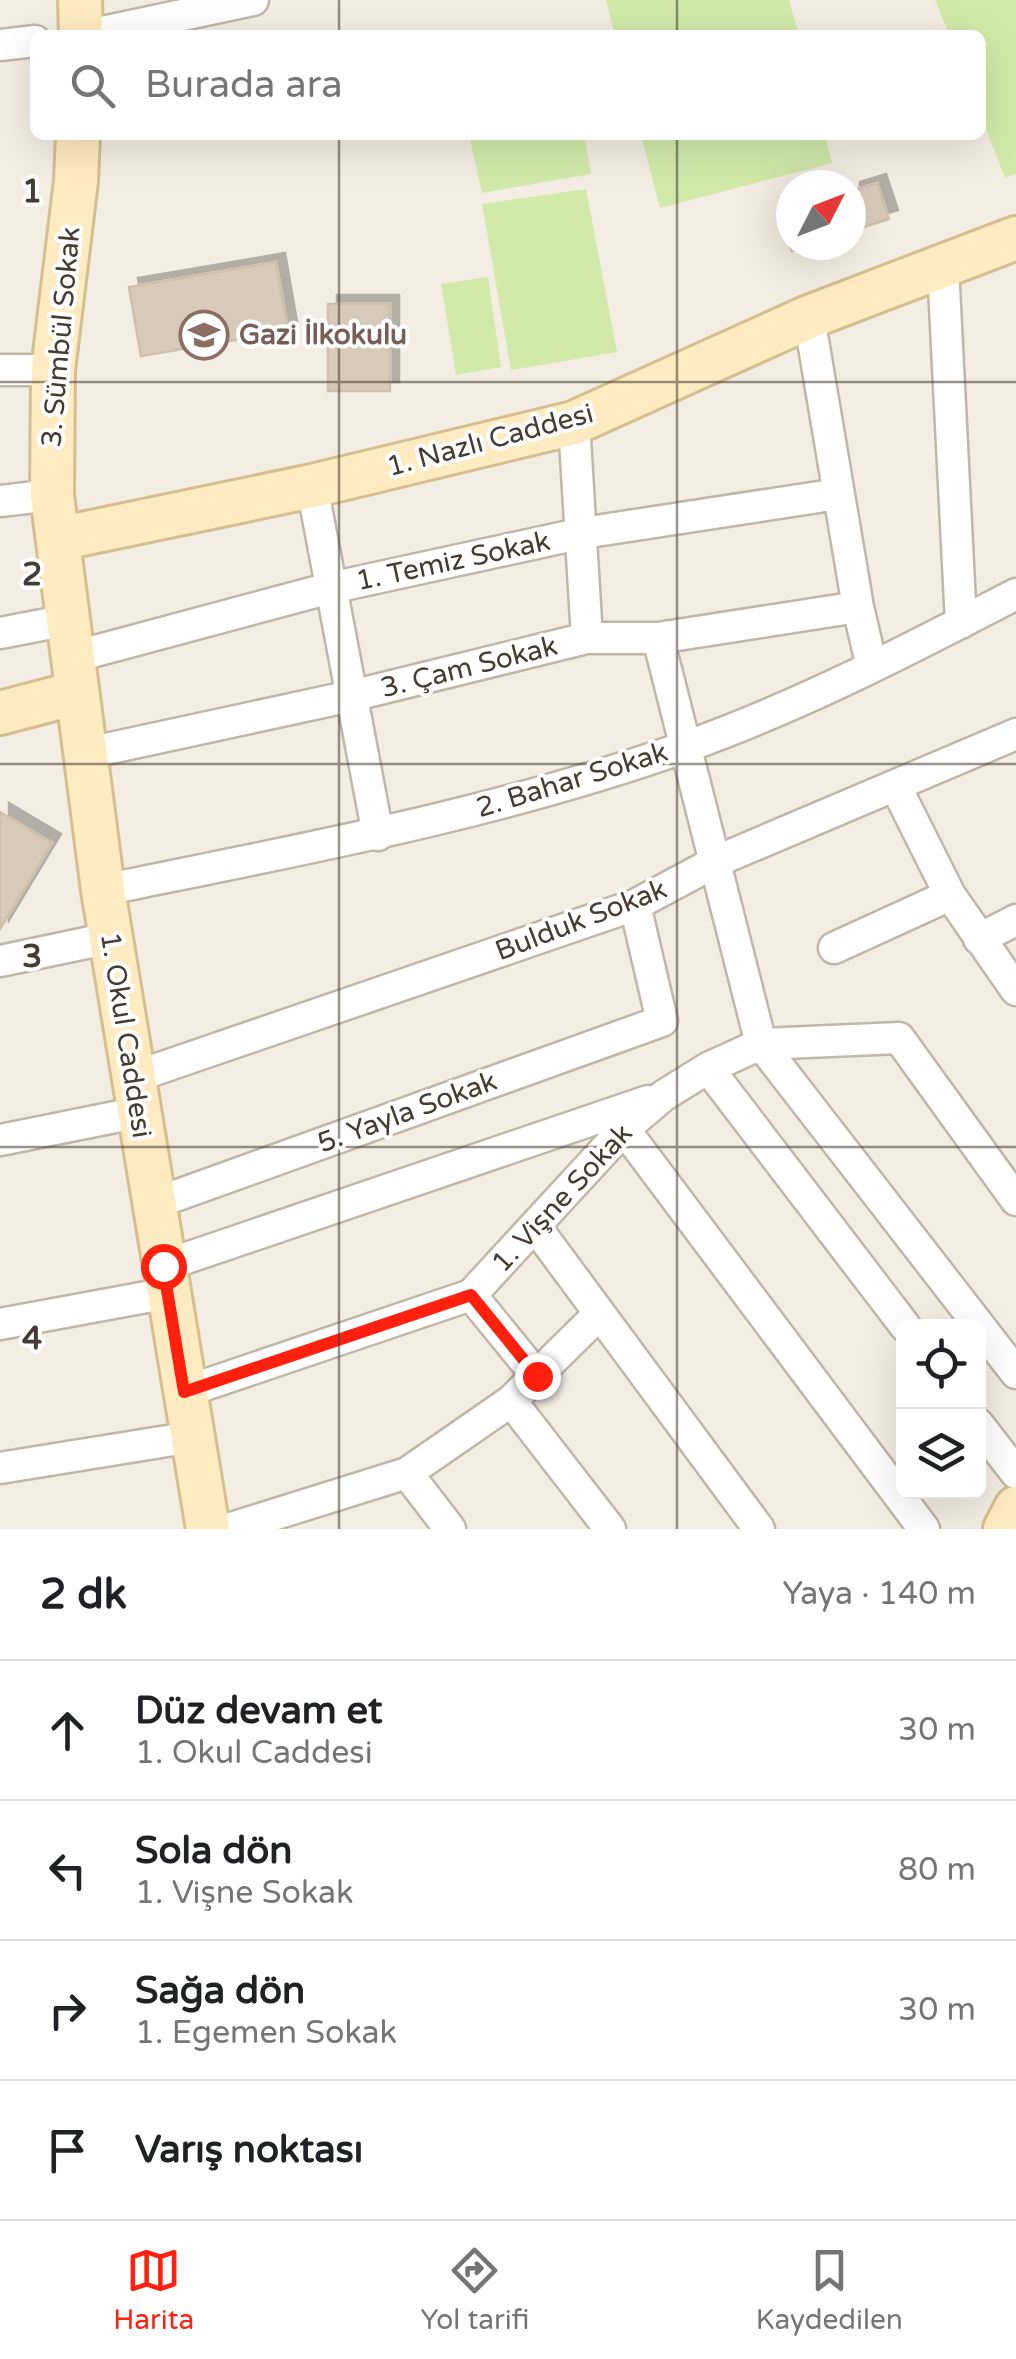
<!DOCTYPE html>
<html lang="tr">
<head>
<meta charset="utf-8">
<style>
  body { margin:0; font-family:"Varela Round",sans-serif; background:#f6f6f6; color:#202124 }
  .controls { position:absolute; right:30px; bottom:30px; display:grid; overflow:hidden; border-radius:15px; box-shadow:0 10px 40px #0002 }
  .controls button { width:90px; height:90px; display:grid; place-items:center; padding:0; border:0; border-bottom:2px solid #e0e0e0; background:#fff; color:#202124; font:50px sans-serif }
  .compass { position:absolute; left:776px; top:170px; width:90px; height:90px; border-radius:50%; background:#fff; box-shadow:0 10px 40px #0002; rotate:48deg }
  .stop { position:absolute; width:30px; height:30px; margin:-22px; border:8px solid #ff200e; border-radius:50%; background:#fff }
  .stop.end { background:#ff200e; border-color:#fff; box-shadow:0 2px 10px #0008 }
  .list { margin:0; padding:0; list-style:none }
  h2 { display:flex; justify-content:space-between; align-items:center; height:130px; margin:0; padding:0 40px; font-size:42px }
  h2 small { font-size:32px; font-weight:400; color:#757577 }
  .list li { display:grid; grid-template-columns:65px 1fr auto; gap:30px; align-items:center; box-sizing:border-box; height:140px; padding:0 40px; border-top:2px solid #e0e0e0 }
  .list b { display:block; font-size:38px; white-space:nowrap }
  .list p { margin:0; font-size:32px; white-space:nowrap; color:#757577 }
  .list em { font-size:32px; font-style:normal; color:#757577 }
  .icon { flex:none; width:55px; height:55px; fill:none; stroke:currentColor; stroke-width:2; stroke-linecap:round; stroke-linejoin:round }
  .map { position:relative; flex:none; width:1016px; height:1529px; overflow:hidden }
  .search { position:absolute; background:#fff; box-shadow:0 10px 40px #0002; left:30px; right:30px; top:30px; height:110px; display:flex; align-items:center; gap:25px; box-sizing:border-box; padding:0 35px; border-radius:15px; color:#757577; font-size:38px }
  .sheet { height:690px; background:#fff }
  nav { display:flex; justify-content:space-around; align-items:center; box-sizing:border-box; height:140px; border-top:2px solid #e0e0e0; background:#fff; font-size:28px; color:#757577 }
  nav a { display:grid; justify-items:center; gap:5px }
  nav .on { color:#ff200e }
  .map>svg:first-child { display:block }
  .green { fill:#d1eaa9 }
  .building { fill:#d8cabb; stroke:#d0bfab; stroke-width:2.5; filter:url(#shadow) }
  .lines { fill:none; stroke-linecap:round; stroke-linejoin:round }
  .street-casing { stroke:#c1b7a8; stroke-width:35 }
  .secondary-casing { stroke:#d5be90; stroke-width:48 }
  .street { stroke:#fff; stroke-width:30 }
  .secondary { stroke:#ffebc1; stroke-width:42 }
  .route { stroke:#ff200e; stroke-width:12 }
  .grid { fill:none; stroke:#453c33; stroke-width:2.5; stroke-opacity:0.55 }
  .labels { text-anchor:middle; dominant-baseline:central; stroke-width:8; stroke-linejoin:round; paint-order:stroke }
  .education-label { font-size:28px; font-weight:bold; fill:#785e54; stroke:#fff; text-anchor:start }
  .street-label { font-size:28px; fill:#453c33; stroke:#fff }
  .grid-label { font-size:32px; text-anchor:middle; font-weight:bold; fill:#453c33; stroke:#fff; stroke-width:8; stroke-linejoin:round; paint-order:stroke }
</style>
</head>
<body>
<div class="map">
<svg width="1016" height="1529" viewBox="0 0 1016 1529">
  <defs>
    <filter id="shadow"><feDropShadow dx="9" dy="-9" stdDeviation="0" flood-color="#0004"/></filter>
  </defs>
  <rect width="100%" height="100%" fill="#f3ede3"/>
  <!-- green -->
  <path class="green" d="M606,0H789L799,35H615Z
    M935,0H1016V174L1005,178L981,116V35H949Z
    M469,135H584L591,174L482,193Z
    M641,135H825L832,163L660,208Z
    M586,189L617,352L511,370L482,204Z
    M488,277L501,367L456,375L441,284Z"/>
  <!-- building -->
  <path class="building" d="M877,183L889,219L851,231V191Z
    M791,211V245H811L792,251L779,215Z
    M276,262L288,331L141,356L129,287Z
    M328,304H390V391H328Z
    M0,812L52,843L0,929Z"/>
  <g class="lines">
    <!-- street casing -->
    <g class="street-casing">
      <path id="street" d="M88,35L253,0
        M0,45L35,41
        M943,267L961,623
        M809,317L858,607L872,667
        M0,370H53
        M574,423L587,638
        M312,486L378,835
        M0,501L52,495
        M0,633L68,620
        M658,638L761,1044L899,1038L1016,1200
        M73,657L330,588L583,533L838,494
        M83,754L351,696L587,638H658L858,607
        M896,787L950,895L1016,990
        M103,890C299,850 496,814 685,747C800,706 908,650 1016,594
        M979,939L1016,920
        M834,948L950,895
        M0,961L110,938
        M708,1068L905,1326
        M134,1077L635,905L717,861L1016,734
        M624,1129L924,1529
        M0,1140L140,1112
        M153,1204L662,1021L635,905
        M535,1226L759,1529
        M163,1266L648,1101
        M471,1295L537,1376
        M0,1324L168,1293
        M184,1392L471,1295L624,1129L663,1096L708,1068L761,1044L1016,1373
        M511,1401L610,1529
        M978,1424L1016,1473
        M0,1468L192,1437
        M407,1473L450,1529
        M228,1529L407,1473L511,1401L599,1314"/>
    </g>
    <!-- secondary casing -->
    <g class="secondary-casing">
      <path id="secondary" d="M80,0L81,35
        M78,135L76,181L53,370L52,495L103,890L208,1529
        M58,539L312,486L574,423L809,317L1016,238
        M0,713L76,693
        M1005,1529L1016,1508"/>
    </g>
    <!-- street -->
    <use href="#street" class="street"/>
    <!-- secondary -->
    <use href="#secondary" class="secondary"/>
  </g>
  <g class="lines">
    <!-- route -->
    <path class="route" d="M163,1266L184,1392L471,1295L537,1376"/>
  </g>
  <!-- grid -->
  <path class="grid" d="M339,0V35M677,0V35M339,135V1529M677,135V1529M0,382H1016M0,764H1016M0,1147H1016"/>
  <!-- icons -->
  <defs>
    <g id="school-ring" transform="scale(2.5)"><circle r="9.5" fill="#fff" stroke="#8d6e63" stroke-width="1.5"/><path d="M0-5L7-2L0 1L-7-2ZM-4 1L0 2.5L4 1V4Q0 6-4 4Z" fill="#8d6e63"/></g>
  </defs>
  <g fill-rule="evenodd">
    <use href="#school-ring" x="204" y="335"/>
  </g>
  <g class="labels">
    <!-- education labels -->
    <g class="education-label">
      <text x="239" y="335">Gazi İlkokulu</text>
    </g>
    <!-- street labels -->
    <g class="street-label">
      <text transform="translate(61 337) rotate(-85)">3. Sümbül Sokak</text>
      <text transform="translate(490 440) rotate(-15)">1. Nazlı Caddesi</text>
      <text transform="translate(453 561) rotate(-12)">1. Temiz Sokak</text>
      <text transform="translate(469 667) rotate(-14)">3. Çam Sokak</text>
      <text transform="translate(572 780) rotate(-17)">2. Bahar Sokak</text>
      <text transform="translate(581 920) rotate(-21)">Bulduk Sokak</text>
      <text transform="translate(126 1035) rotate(81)">1. Okul Caddesi</text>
      <text transform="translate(407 1112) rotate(-20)">5. Yayla Sokak</text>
      <text transform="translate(562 1198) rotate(-47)">1. Vişne Sokak</text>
    </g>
  </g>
  <g class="grid-label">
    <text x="32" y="202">1</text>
    <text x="32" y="585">2</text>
    <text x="32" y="967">3</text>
    <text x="32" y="1349">4</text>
  </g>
</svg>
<div class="controls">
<button><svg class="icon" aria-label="locate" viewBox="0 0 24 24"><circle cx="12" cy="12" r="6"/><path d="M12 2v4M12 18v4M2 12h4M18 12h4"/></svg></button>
<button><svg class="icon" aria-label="layers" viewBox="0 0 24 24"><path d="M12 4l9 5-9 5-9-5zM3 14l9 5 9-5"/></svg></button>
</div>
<svg class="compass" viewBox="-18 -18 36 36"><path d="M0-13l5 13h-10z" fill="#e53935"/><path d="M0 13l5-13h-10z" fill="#757577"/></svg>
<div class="stop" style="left:163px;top:1266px"></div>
<div class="stop end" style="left:537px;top:1376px"></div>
<div class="search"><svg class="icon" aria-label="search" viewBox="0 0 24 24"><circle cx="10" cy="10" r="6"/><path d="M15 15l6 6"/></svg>Burada ara</div>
</div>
<section class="sheet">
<h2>2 dk<small>Yaya · 140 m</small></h2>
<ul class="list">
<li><svg class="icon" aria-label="ahead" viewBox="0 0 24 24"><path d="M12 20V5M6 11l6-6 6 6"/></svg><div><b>Düz devam et</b><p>1. Okul Caddesi</p></div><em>30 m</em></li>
<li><svg class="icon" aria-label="left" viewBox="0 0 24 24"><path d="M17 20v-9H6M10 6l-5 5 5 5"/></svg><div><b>Sola dön</b><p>1. Vişne Sokak</p></div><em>80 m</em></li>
<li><svg class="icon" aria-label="right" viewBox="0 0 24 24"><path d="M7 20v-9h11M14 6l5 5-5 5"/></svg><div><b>Sağa dön</b><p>1. Egemen Sokak</p></div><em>30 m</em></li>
<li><svg class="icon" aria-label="arrive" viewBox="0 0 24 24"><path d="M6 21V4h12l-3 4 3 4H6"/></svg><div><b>Varış noktası</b></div></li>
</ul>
</section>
<nav>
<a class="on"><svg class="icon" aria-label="map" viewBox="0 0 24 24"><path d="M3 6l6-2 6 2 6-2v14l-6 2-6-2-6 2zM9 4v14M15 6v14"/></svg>Harita</a>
<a><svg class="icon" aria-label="directions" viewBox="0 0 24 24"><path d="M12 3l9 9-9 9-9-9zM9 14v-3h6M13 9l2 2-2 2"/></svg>Yol tarifi</a>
<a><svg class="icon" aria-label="saved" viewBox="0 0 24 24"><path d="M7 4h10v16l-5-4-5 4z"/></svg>Kaydedilen</a>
</nav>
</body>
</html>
